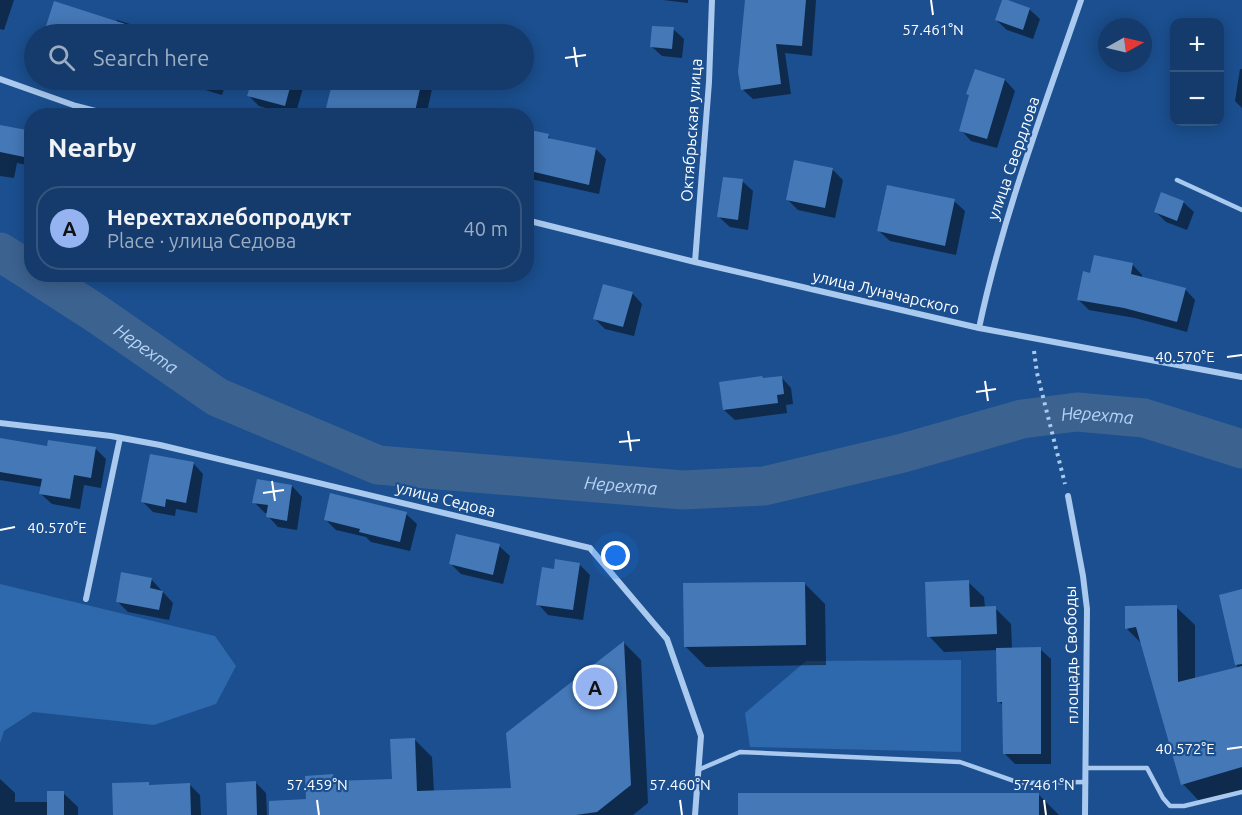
<!DOCTYPE html>
<html lang="en">
<head>
<meta charset="utf-8">
<style>
  body { margin:0; font-family:Ubuntu,sans-serif; background:#1d4271; color:#f1f3f6 }
  .controls { position:absolute; right:18px; top:18px; display:grid; overflow:hidden; border-radius:12px; box-shadow:0 3px 15px #0003 }
  .controls button { width:54px; height:54px; display:grid; place-items:center; padding:0; border:0; border-bottom:2px solid #33557e; background:#143b6b; color:#f1f3f6; font:30px sans-serif }
  .compass { position:absolute; left:1098px; top:18px; width:54px; height:54px; border-radius:50%; background:#143b6b; box-shadow:0 3px 15px #0003; rotate:82deg }
  .you { position:absolute; left:616px; top:556px; width:21px; height:21px; margin:-15px; border:4px solid #fff; border-radius:50%; background:#1a73e8; box-shadow:0 0 0 9px #1a73e833 }
  .badge { display:grid; place-items:center; width:39px; height:39px; border-radius:50%; background:#95b2f1; color:#111; font-size:20px; font-weight:700 }
  .pin { position:absolute; translate:-50% -50%; border:3px solid #fff; box-shadow:0 2px 6px #0006 }
  .list { margin:0; padding:0; list-style:none }
  h2 { display:flex; justify-content:space-between; align-items:center; height:78px; margin:0; padding:0 24px; font-size:26px }
  h2 small { font-size:20px; font-weight:400; color:#9dadc1 }
  .list li { display:grid; grid-template-columns:39px 1fr auto; gap:18px; align-items:center; box-sizing:border-box; height:84px; margin:0 12px 12px; padding:0 12px; border:2px solid #33557e; border-radius:24px }
  .list b { display:block; font-size:22px; white-space:nowrap }
  .list p { margin:0; font-size:20px; white-space:nowrap; color:#9dadc1 }
  .list em { font-size:20px; font-style:normal; color:#9dadc1 }
  .icon { flex:none; width:33px; height:33px; fill:none; stroke:currentColor; stroke-width:2; stroke-linecap:round; stroke-linejoin:round }
  .map { position:relative; flex:none; width:1242px; height:815px; overflow:hidden }
  .search { position:absolute; background:#143b6b; box-shadow:0 3px 15px #0003; left:24px; top:24px; width:510px; height:66px; display:flex; align-items:center; gap:15px; box-sizing:border-box; padding:0 21px; border-radius:33px; color:#9dadc1; font-size:22px }
  .panel { position:absolute; background:#143b6b; box-shadow:0 3px 15px #0003; left:24px; top:108px; width:510px; height:174px; border-radius:24px }
  .map>svg:first-child { display:block }
  .green { fill:#2e69ad }
  .shadow { fill:#0007 }
  .lines { fill:none; stroke-linecap:round; stroke-linejoin:round }
  .river { stroke:#3c6290; stroke-width:39 }
  .building { fill:#4478b7 }
  .path { stroke:#a9c9ee; stroke-width:4; stroke-dasharray:3 4.5; stroke-linecap:butt }
  .service { stroke:#a9c9ee; stroke-width:4.5 }
  .minor { stroke:#a9c9ee; stroke-width:6 }
  .ticks { fill:none; stroke:#fff; stroke-width:2 }
  .labels { text-anchor:middle; dominant-baseline:central; stroke-width:4.5; stroke-linejoin:round; paint-order:stroke }
  .street-label { font-size:16px; fill:#fff; stroke:#1b4f8f }
  .water-label { font-size:18px; font-style:italic; fill:#b5d3f5; stroke:#1b4f8f }
  .ticks-label { font-size:15px; text-anchor:middle; fill:#fff; stroke:#1b4f8f; stroke-width:4.5; stroke-linejoin:round; paint-order:stroke }
</style>
</head>
<body>
<div class="map">
<svg width="1242" height="815" viewBox="0 0 1242 815">
  <rect width="100%" height="100%" fill="#1b4f8f"/>
  <!-- green -->
  <path class="green" d="M0,584L215,636L236,666L216,704L154,725L33,712L4,731L0,743Z
    M961,660V752L750,747L745,713L806,661Z"/>
  <!-- shadow -->
  <path class="shadow" d="M0,0H14L4,30L0,29Z
    M663,0H688V3Z
    M747,0H816L812,56L785,53L791,94L753,99L742,89Z
    M1003,0L1029,9L1040,19L1033,39L1007,30L996,20Z
    M117,20L152,31L155,34H53L47,29L116,23Z
    M673,29L684,39L682,58L662,56L651,46Z
    M1240,69H1242V108L1235,101Z
    M172,80H227L222,95Z
    M253,80H294L303,88L295,116L259,106L249,96Z
    M395,80H434L426,116H326L391,97Z
    M1005,80L1015,91L997,148L971,141L961,130L970,96Z
    M0,126L32,132V166L17,163L14,178L0,176Z
    M526,131L548,136L553,141L596,149L606,159L599,194L526,178Z
    M832,169L843,180L835,218L798,210L788,200Z
    M742,181L753,191L748,230L730,227L719,217Z
    M954,201L965,211L956,255L890,241L879,231Z
    M1183,202L1194,212L1187,230L1166,222L1156,212Z
    M1132,264L1142,275V278L1185,289L1195,300L1187,332L1135,318L1089,310L1078,299Z
    M632,293L642,304L634,336L605,329L595,319Z
    M781,377L791,388L793,404L786,405L787,413L735,420L724,410Z
    M0,440L48,448H95L106,459L101,488L84,485L80,509L52,504L41,494L42,487L0,480Z
    M193,463L203,474L197,513L176,509L175,516L153,512L143,502Z
    M292,486L302,497L297,530L278,527L268,516V513H265L254,502Z
    M406,514L417,524L410,551L371,542L366,537L336,530L325,519Z
    M499,546L510,556L503,584L461,574L451,564Z
    M579,564L590,575L583,620L548,615L538,604L555,570Z
    M151,579L173,603L169,620L128,612L117,601Z
    M968,582L984,597L985,608H995L1011,624L1012,649H1040L1051,659V764H1015L1005,754L1004,706L998,701V650L944,652L929,636Z
    M804,583L825,604L826,665L706,667L685,646Z
    M1242,591V791L1201,803L1183,784L1143,645L1127,629L1176,607L1195,625V679L1238,669L1220,596Z
    M624,643L641,660L648,803L633,815H301L308,800L333,776L339,783L393,780L414,739L432,757L434,792L512,790Z
    M0,779L15,793V802H48L63,793L78,807V815H0Z
    M256,783L266,793L267,815H228Z
    M148,784L151,786L190,785L200,795L201,815H114Z
    M1039,795L1059,815H740Z"/>
  <g class="lines">
    <!-- river -->
    <g class="river">
      <path d="M0,252L32,272"/>
      <path id="s1" d="M35,274L94,312L217,397L378,465L683,490L764,486L903,453L1022,419L1077,412L1144,418L1242,449"/>
    </g>
  </g>
  <!-- building -->
  <path class="building" d="M745,0H806L802,46L776,44L781,84L741,90L738,72Z
    M1002,0H1008L1030,8L1023,30L995,20Z
    M54,1L147,31L146,34H61L45,29Z
    M652,26L674,27L672,49L650,47Z
    M975,69L1005,79L987,139L959,131L969,95L966,94Z
    M252,80H292L285,106L247,96Z
    M333,80H422L414,116H324Z
    M0,125L32,131L29,158L0,152Z
    M526,129L549,134L548,138L596,148L589,185L526,170Z
    M794,160L833,168L825,208L786,200Z
    M723,177L743,179L738,220L717,217Z
    M887,185L955,199L945,246L877,231Z
    M1161,192L1184,201L1177,221L1154,212Z
    M1094,255L1133,263L1131,274L1186,288L1177,322L1124,308L1077,300L1083,271L1090,273Z
    M603,284L633,292L623,327L593,319Z
    M762,376L763,378L782,376L784,394L777,395L778,403L723,410L719,382Z
    M0,438L47,446L48,440L96,447L91,478L74,475L70,499L39,494L42,479L0,472Z
    M150,454L194,462L186,503L166,499L165,507L141,502Z
    M257,479L292,485L287,521L266,517L268,505L252,503Z
    M330,493L407,512L400,542L359,532L360,529L324,520Z
    M456,534L500,544L493,575L449,564Z
    M555,559L580,563L573,610L536,605L542,567L554,569Z
    M121,572L152,578L150,588L163,591L159,610L116,602Z
    M969,580L970,607L996,606L997,634L927,637L925,582Z
    M805,582L806,645L684,647L683,583Z
    M1242,589V664L1235,665L1219,595Z
    M1177,605L1178,682L1242,666V767L1181,785L1136,627L1125,629V606Z
    M624,641L631,785L597,812L576,815H269V801L306,799L305,776L333,774L334,781L392,779L390,739L415,738L417,791L511,788L506,733Z
    M1041,647V754H1003L1002,702H997L996,648Z
    M256,781L257,815H227L226,783Z
    M149,782V785L190,783L191,815H113L112,783Z
    M47,791H64V815H47Z
    M738,793H1039V815H738Z"/>
  <g class="lines">
    <!-- path -->
    <path class="path" d="M1034,351L1037,373L1065,484"/>
    <!-- service -->
    <path class="service" d="M1177,180L1242,210
      M1086,768H1147L1163,798L1170,806H1184L1242,792
      M698,770L740,752L960,762L1020,783L1086,782"/>
    <!-- minor -->
    <path class="minor" d="M0,79L76,106L115,116
      M526,220L695,262L979,328L1242,377
      M695,262L709,82L712,0
      M979,328C1003,215 1044,108 1081,0
      M0,423L111,436L160,445L590,548L667,639L701,736L695,815
      M1068,496L1083,576L1087,609L1085,815
      M86,599L120,438"/>
  </g>
  <!-- ticks -->
  <path class="ticks" d="M931,0L933,15M574,47L577,67M565,58L586,55M1227,357L1242,355M985,381L988,401M976,392L996,389M628,431L631,451M619,442L640,440M272,481L275,501M263,493L284,490M0,530L15,527M1227,749L1242,747M317,800L319,815M680,800L682,815M1044,800L1046,815"/>
  <g class="labels">
    <!-- street labels -->
    <g class="street-label">
      <text transform="translate(691 130) rotate(-86)">Октябрьская улица</text>
      <text transform="translate(1013 158) rotate(-71)">улица Свердлова</text>
      <text transform="translate(886 292) rotate(13)">улица Луначарского</text>
      <text transform="translate(446 499) rotate(14)">улица Седова</text>
      <text transform="translate(1071 655) rotate(-91)">площадь Свободы</text>
    </g>
    <!-- water labels -->
    <g class="water-label">
      <text stroke="none"><textPath href="#s1" startOffset="134">Нерехта</textPath></text>
      <text stroke="none"><textPath href="#s1" startOffset="1124">Нерехта</textPath></text>
      <text stroke="none"><textPath href="#s1" startOffset="638">Нерехта</textPath></text>
    </g>
  </g>
  <g class="ticks-label">
    <text x="933" y="35">57.461°N</text>
    <text x="1185" y="362">40.570°E</text>
    <text x="57" y="533">40.570°E</text>
    <text x="1185" y="754">40.572°E</text>
    <text x="317" y="790">57.459°N</text>
    <text x="680" y="790">57.460°N</text>
    <text x="1044" y="790">57.461°N</text>
  </g>
</svg>
<div class="controls">
<button>+</button>
<button>−</button>
</div>
<svg class="compass" viewBox="-18 -18 36 36"><path d="M0-13l5 13h-10z" fill="#e53935"/><path d="M0 13l5-13h-10z" fill="#9dadc1"/></svg>
<div class="you"></div>
<div class="pin badge" style="left:595px;top:687px">A</div>
<div class="search"><svg class="icon" aria-label="search" viewBox="0 0 24 24"><circle cx="10" cy="10" r="6"/><path d="M15 15l6 6"/></svg>Search here</div>
<section class="panel">
<h2>Nearby<small></small></h2>
<ul class="list">
<li><span class="badge">A</span><div><b>Нерехтахлебопродукт</b><p>Place · улица Седова</p></div><em>40 m</em></li>
</ul>
</section>
</div>
</body>
</html>
